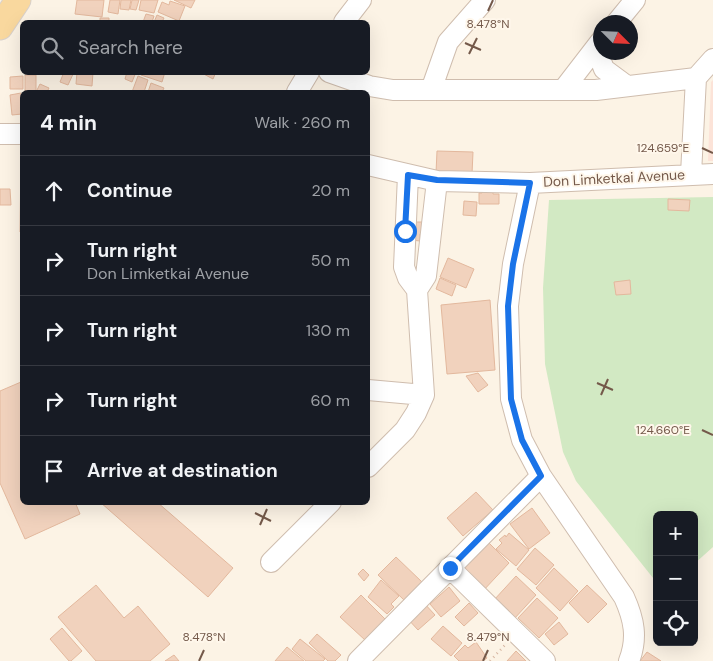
<!DOCTYPE html>
<html lang="en">
<head>
<meta charset="utf-8">
<style>
  body { margin:0; font-family:"DM Sans",sans-serif; background:#20242c; color:#f1f3f6 }
  .controls { position:absolute; right:15px; bottom:15px; display:grid; overflow:hidden; border-radius:8px; box-shadow:0 5px 20px #0002 }
  .controls button { width:45px; height:45px; display:grid; place-items:center; padding:0; border:0; border-bottom:1px solid #363941; background:#171b24; color:#f1f3f6; font:25px sans-serif }
  .compass { position:absolute; left:593px; top:15px; width:45px; height:45px; border-radius:50%; background:#171b24; box-shadow:0 5px 20px #0002; rotate:114deg }
  .stop { position:absolute; width:15px; height:15px; margin:-11px; border:4px solid #1a73e8; border-radius:50%; background:#fff }
  .stop.end { background:#1a73e8; border-color:#fff; box-shadow:0 1px 5px #0008 }
  .list { margin:0; padding:0; list-style:none }
  h2 { display:flex; justify-content:space-between; align-items:center; height:65px; margin:0; padding:0 20px; font-size:21px }
  h2 small { font-size:16px; font-weight:400; color:#9ea1a6 }
  .list li { display:grid; grid-template-columns:32px 1fr auto; gap:15px; align-items:center; box-sizing:border-box; height:70px; padding:0 20px; border-top:1px solid #363941 }
  .list b { display:block; font-size:19px; white-space:nowrap }
  .list p { margin:0; font-size:16px; white-space:nowrap; color:#9ea1a6 }
  .list em { font-size:16px; font-style:normal; color:#9ea1a6 }
  .icon { flex:none; width:28px; height:28px; fill:none; stroke:currentColor; stroke-width:2; stroke-linecap:round; stroke-linejoin:round }
  .map { position:relative; flex:none; width:713px; height:661px; overflow:hidden }
  .search { position:absolute; background:#171b24; box-shadow:0 5px 20px #0002; left:20px; top:20px; width:350px; height:55px; display:flex; align-items:center; gap:12px; box-sizing:border-box; padding:0 18px; border-radius:8px; color:#9ea1a6; font-size:19px }
  .panel { position:absolute; background:#171b24; box-shadow:0 5px 20px #0002; left:20px; top:90px; width:350px; height:415px; border-radius:8px }
  .map>svg:first-child { display:block }
  .commercial { fill:#fce3d8 }
  .green { fill:#d2e9c3 }
  .building { fill:#f1d2bd; stroke:#e3b89d }
  .lines { fill:none; stroke-linecap:round; stroke-linejoin:round }
  .minor-casing { stroke:#cfbdae; stroke-width:22 }
  .major-casing { stroke:#d8d1cc; stroke-width:27 }
  .path { stroke:#d6b5a0; stroke-width:2.5; stroke-dasharray:1 4; stroke-linecap:butt }
  .minor { stroke:#fff; stroke-width:20 }
  .major { stroke:#f9d89e; stroke-width:25 }
  .route { stroke:#1a73e8; stroke-width:6 }
  .ticks { fill:none; stroke:#74594a; stroke-width:2 }
  .labels { text-anchor:middle; dominant-baseline:central; stroke-width:4; stroke-linejoin:round; paint-order:stroke }
  .street-label { font-size:14px; fill:#74594a; stroke:#fff7eb }
  .ticks-label { font-size:12px; text-anchor:middle; fill:#74594a; stroke:#fff7eb; stroke-width:4; stroke-linejoin:round; paint-order:stroke }
</style>
</head>
<body>
<div class="map">
<svg width="713" height="661" viewBox="0 0 713 661">
  <rect width="100%" height="100%" fill="#fcf3e5"/>
  <!-- commercial -->
  <path class="commercial" d="M713,80V161H708L711,82Z"/>
  <!-- green -->
  <path class="green" d="M713,197V547L694,564V515H657V583L576,481L563,452L545,364L543,288L549,200Z"/>
  <!-- building -->
  <path class="building" d="M77,0H104L102,17L75,14Z
    M110,0H120L118,14L108,12Z
    M121,0H131L129,10L120,9Z
    M132,0H139L136,10L130,9Z
    M141,0H158L154,13L139,10Z
    M174,0H195L191,8Z
    M170,1L185,6L179,21L158,12L162,2L169,5Z
    M146,14L154,16L152,22H143Z
    M157,15L164,18L162,22H154Z
    M100,18H109V22H100Z
    M64,72H74L68,85L60,82Z
    M77,72H93L92,86L76,84Z
    M127,72H136L132,82L125,79Z
    M142,72H165L162,82L141,75Z
    M200,72H216L213,79Z
    M25,75H36V91H25Z
    M23,76V89H10V77Z
    M138,76L148,80L144,92H132Z
    M151,83L164,88L162,92H148Z
    M40,84L49,88L47,92H36Z
    M21,93L22,114L12,115L10,95Z
    M437,151L473,152L472,174L436,173Z
    M21,156H22V232H20Z
    M0,189H10L11,205H0Z
    M482,189H493V194H499V204H479V193H482Z
    M668,199L690,200L689,211L668,210Z
    M464,201L477,202L476,216L463,215Z
    M410,222H425V234H420V241L411,240Z
    M448,258L474,269L466,288L440,277Z
    M440,278L456,285L452,296L436,289Z
    M630,280L631,294L616,295L614,282Z
    M490,300L495,370L447,374L441,305Z
    M478,373L488,385L478,392L466,376Z
    M21,382L22,385V502H75L80,514L25,539L0,483V391Z
    M476,492L493,510L463,536L447,518Z
    M100,502H157L233,568L208,597Z
    M532,508L550,533L529,549L510,524Z
    M509,533L529,550L516,566L496,549L502,543L499,540L505,535L506,537Z
    M487,541L509,563L482,592L459,570Z
    M535,548L554,565L536,585L517,569Z
    M396,557L422,582L404,600L378,575Z
    M554,568L578,591L560,611L536,588Z
    M363,569L369,575L364,581L358,574Z
    M516,576L536,595L514,619L494,600Z
    M381,580L399,596L391,604L394,607L387,614L368,597Z
    M96,585L124,618L138,606L170,644L150,661H96L58,617Z
    M587,585L607,604L588,623L569,603Z
    M449,587L460,601L441,617L430,604Z
    M361,595L385,619L365,640L340,617Z
    M537,598L558,618L539,638L518,618Z
    M424,603L435,615L418,630L407,618Z
    M469,603L478,613L464,626L455,617Z
    M559,622L568,634L554,645L545,634Z
    M443,626L462,643L451,656L431,639Z
    M62,628L82,651L71,661H69L50,639Z
    M317,634L341,655L335,661H328L309,643Z
    M300,639L325,659L323,661H306L292,649Z
    M476,642L487,658L483,661H459L454,656L465,645L468,648Z
    M287,647L304,661H275Z
    M516,651L526,661H507Z
    M647,652L661,661H640Z
    M174,655L179,661H165Z"/>
  <g class="lines">
    <!-- minor casing -->
    <g class="minor-casing">
      <path id="minor" d="M344,22L361,0
        M617,22L635,0
        M596,48L604,69L627,86
        M329,72L369,86L393,90H596L696,78
        M431,90L448,42L485,0
        M563,90L600,42
        M297,92L309,72
        M0,134H22
        M368,165L437,181L530,183L713,174
        M691,174L696,78L713,59
        M530,183L513,264L508,306L511,399L522,440L541,476L624,597C634,619 638,638 629,661
        M417,290L426,276L437,181
        M368,390L424,395
        M368,467L405,430L416,413L424,395L417,290L408,278L404,267L408,175
        M271,562L331,502
        M450,568L545,661
        M358,661L541,476"/>
    </g>
    <!-- major casing -->
    <g class="major-casing">
      <path id="major" d="M0,27L18,0"/>
    </g>
    <!-- path -->
    <path class="path" d="M490,661L505,645"/>
    <!-- minor -->
    <use href="#minor" class="minor"/>
    <!-- major -->
    <use href="#major" class="major"/>
  </g>
  <g class="lines">
    <!-- route -->
    <path class="route" d="M405,231L408,175L437,180L530,183L513,264L508,306L511,399L522,440L541,476L450,568"/>
  </g>
  <!-- ticks -->
  <path class="ticks" d="M488,11L493,0M465,43L481,50M469,54L477,38M702,148L713,153M597,383L613,390M601,395L608,379M702,430L713,435M255,513L271,521M260,525L267,509M199,661L204,650M483,661L488,650"/>
  <g class="labels">
    <!-- street labels -->
    <g class="street-label">
      <text transform="translate(614 178) rotate(-3)">Don Limketkai Avenue</text>
    </g>
  </g>
  <g class="ticks-label">
    <text x="488" y="28">8.478°N</text>
    <text x="663" y="152">124.659°E</text>
    <text x="663" y="434">124.660°E</text>
    <text x="204" y="641">8.478°N</text>
    <text x="488" y="641">8.479°N</text>
  </g>
</svg>
<div class="controls">
<button>+</button>
<button>−</button>
<button><svg class="icon" aria-label="locate" viewBox="0 0 24 24"><circle cx="12" cy="12" r="6"/><path d="M12 2v4M12 18v4M2 12h4M18 12h4"/></svg></button>
</div>
<svg class="compass" viewBox="-18 -18 36 36"><path d="M0-13l5 13h-10z" fill="#e53935"/><path d="M0 13l5-13h-10z" fill="#9ea1a6"/></svg>
<div class="stop" style="left:405px;top:231px"></div>
<div class="stop end" style="left:450px;top:568px"></div>
<div class="search"><svg class="icon" aria-label="search" viewBox="0 0 24 24"><circle cx="10" cy="10" r="6"/><path d="M15 15l6 6"/></svg>Search here</div>
<section class="panel">
<h2>4 min<small>Walk · 260 m</small></h2>
<ul class="list">
<li><svg class="icon" aria-label="ahead" viewBox="0 0 24 24"><path d="M12 20V5M6 11l6-6 6 6"/></svg><div><b>Continue</b></div><em>20 m</em></li>
<li><svg class="icon" aria-label="right" viewBox="0 0 24 24"><path d="M7 20v-9h11M14 6l5 5-5 5"/></svg><div><b>Turn right</b><p>Don Limketkai Avenue</p></div><em>50 m</em></li>
<li><svg class="icon" aria-label="right" viewBox="0 0 24 24"><path d="M7 20v-9h11M14 6l5 5-5 5"/></svg><div><b>Turn right</b></div><em>130 m</em></li>
<li><svg class="icon" aria-label="right" viewBox="0 0 24 24"><path d="M7 20v-9h11M14 6l5 5-5 5"/></svg><div><b>Turn right</b></div><em>60 m</em></li>
<li><svg class="icon" aria-label="arrive" viewBox="0 0 24 24"><path d="M6 21V4h12l-3 4 3 4H6"/></svg><div><b>Arrive at destination</b></div></li>
</ul>
</section>
</div>
</body>
</html>
